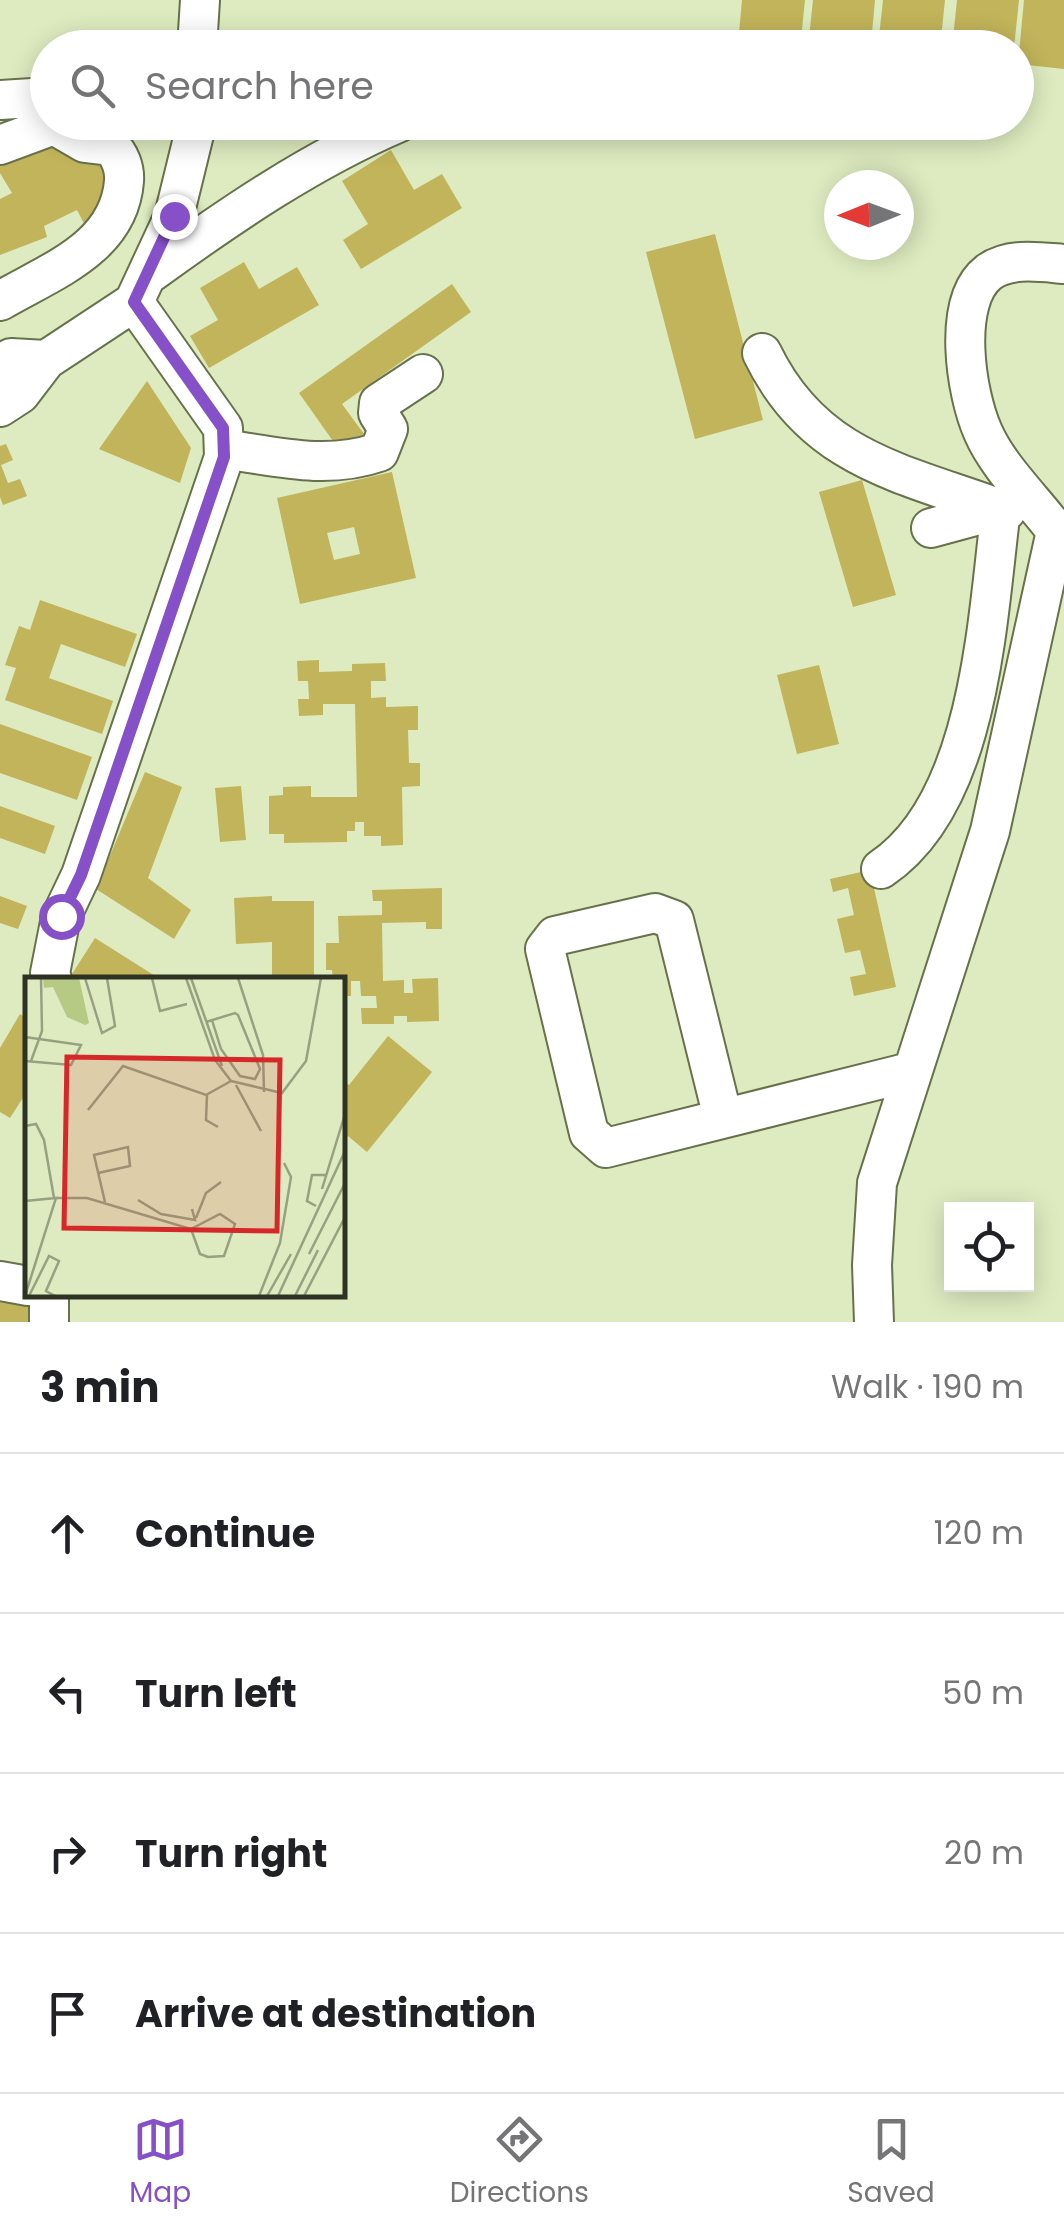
<!DOCTYPE html>
<html lang="en">
<head>
<meta charset="utf-8">
<style>
  body { margin:0; font-family:Poppins,sans-serif; background:#f2f2f2; color:#202124 }
  .controls { position:absolute; right:30px; bottom:30px; display:grid; overflow:hidden; border-radius:0px; box-shadow:0 5px 25px #0003 }
  .controls button { width:90px; height:90px; display:grid; place-items:center; padding:0; border:0; border-bottom:2px solid #e0e0e0; background:#fff; color:#202124; font:50px sans-serif }
  .compass { position:absolute; left:824px; top:170px; width:90px; height:90px; border-radius:50%; background:#fff; box-shadow:0 5px 25px #0003; rotate:269deg }
  .stop { position:absolute; width:30px; height:30px; margin:-22px; border:8px solid #8650c8; border-radius:50%; background:#fff }
  .stop.end { background:#8650c8; border-color:#fff; box-shadow:0 2px 10px #0008 }
  .list { margin:0; padding:0; list-style:none }
  h2 { display:flex; justify-content:space-between; align-items:center; height:130px; margin:0; padding:0 40px; font-size:42px }
  h2 small { font-size:32px; font-weight:400; color:#757577 }
  .list li { display:grid; grid-template-columns:65px 1fr auto; gap:30px; align-items:center; box-sizing:border-box; height:160px; padding:0 40px; border-top:2px solid #e0e0e0 }
  .list b { display:block; font-size:38px; white-space:nowrap }
  .list em { font-size:32px; font-style:normal; color:#757577 }
  .icon { flex:none; width:55px; height:55px; fill:none; stroke:currentColor; stroke-width:2; stroke-linecap:round; stroke-linejoin:round }
  .map { position:relative; flex:none; width:1064px; height:1322px; overflow:hidden }
  .search { position:absolute; background:#fff; box-shadow:0 5px 25px #0003; left:30px; right:30px; top:30px; height:110px; display:flex; align-items:center; gap:25px; box-sizing:border-box; padding:0 35px; border-radius:55px; color:#757577; font-size:38px }
  .sheet { height:770px; background:#fff }
  nav { display:flex; justify-content:space-around; align-items:center; box-sizing:border-box; height:140px; border-top:2px solid #e0e0e0; background:#fff; font-size:28px; color:#757577 }
  nav a { display:grid; justify-items:center; gap:5px }
  nav .on { color:#8650c8 }
  .map>svg:first-child { display:block }
  .building { fill:#c1b45a; fill-rule:evenodd }
  .lines { fill:none; stroke-linecap:round; stroke-linejoin:round }
  .minor-casing { stroke:#67714b; stroke-width:42 }
  .minor { stroke:#fff; stroke-width:38 }
  .route { stroke:#8650c8; stroke-width:12 }
  .inset-road { fill:none; stroke:#97a181; stroke-width:2.5 }
  .view { fill:#d62828; fill-opacity:0.15; stroke:#d62828; stroke-width:5 }
  .inset-edge { fill:none; stroke:#2d3222; stroke-width:5 }
</style>
</head>
<body>
<div class="map">
<svg width="1064" height="1322" viewBox="0 0 1064 1322">
  <rect width="100%" height="100%" fill="#deebc0"/>
  <!-- building -->
  <path class="building" d="M742,0H805L801,39L739,33Z
    M813,0H875L871,44L809,38Z
    M883,0H945L940,48L878,46Z
    M957,0H1019L1014,48H952Z
    M1024,0H1064V69L1018,64Z
    M55,131L103,155L117,201L86,227L77,210L44,226L47,237L0,255V199L12,193L0,173V161Z
    M391,150L414,190L442,174L462,208L361,269L343,240L368,224L342,181Z
    M715,234L763,420L695,439L646,252Z
    M244,262L259,289L297,267L319,305L209,368L190,336L218,320L200,288Z
    M452,284L471,312L342,404L364,434L340,451L299,393Z
    M147,381L191,448L180,483L99,449Z
    M6,444L13,460L1,465L8,483L20,479L27,496L3,505L0,497V446Z
    M392,472L416,578L300,604L277,498ZM354,527L360,554L334,560L327,533Z
    M862,480L896,595L853,607L819,492Z
    M40,600L137,634L125,667L61,644L49,678L113,701L102,734L5,700L16,668L5,665L19,626L30,630Z
    M319,660V672L352,671V664L385,663L386,681H371V698L386,697V707L418,706V730H408L409,763H420V786L402,787L403,845L381,846V836H364V822H355V831H347V842L284,843V834H269V796L283,795V787L311,786V797H357L355,704H323V715L299,716L298,699H309L308,681H298L297,661Z
    M819,665L839,744L797,754L777,675Z
    M0,724L92,757L77,800L0,773Z
    M145,772L182,787L148,878L191,910L174,939L96,889Z
    M241,786L246,840L220,842L215,788Z
    M0,806L55,826L45,854L0,838Z
    M870,870L896,987L854,996L850,977L866,974L860,950L845,953L837,919L854,915L848,888L833,892L830,879Z
    M442,888V929H426V922L382,923L383,981L404,980V993H413L412,979L438,978L439,1021L407,1022V1016H394V1024H362L361,1008H377L376,996H361L360,981H351V996H342V979H333L332,970H326V943H339L338,916L382,915V901H373L372,890Z
    M0,896L27,906L18,929L0,923Z
    M272,896V901H314V979H272V942L236,944L234,898Z
    M95,938L160,979H81L72,974Z
    M20,1014L28,1019V1090L10,1118L0,1112V1048Z
    M388,1036L432,1072L367,1152L348,1136L342,1143V1081L349,1085Z
    M0,1294L48,1300L46,1322H0Z"/>
  <g class="lines">
    <!-- minor casing -->
    <g class="minor-casing">
      <path id="minor" d="M197,48L200,0
        M0,100L48,97
        M0,145L54,125L85,143L110,146C120,154 125,169 124,181C119,248 51,271 0,301
        M152,272C229,216 311,160 400,122
        M762,353C814,461 904,473 1006,511
        M0,365L11,358L46,360
        M0,407L20,394L46,360L134,302L174,216L197,122
        M224,449C278,457 327,470 379,452L388,429L378,413L379,403L423,374
        M881,869C981,802 987,618 1001,509L931,528
        M52,979L50,973L61,917L81,875L224,457L223,428L134,302
        M723,1118L674,920L655,913L555,936L545,949L589,1133L606,1148L910,1072
        M0,1281L28,1286
        M49,1322V1294
        M874,1322L872,1265L877,1183L990,831L1056,531C1033,500 998,467 983,432C966,394 951,301 989,272C1010,257 1040,262 1064,264"/>
    </g>
    <!-- minor -->
    <use href="#minor" class="minor"/>
  </g>
  <g class="lines">
    <!-- route -->
    <path class="route" d="M61,916L81,875L224,457L223,428L134,302L174,216"/>
  </g>
  <!-- overview -->
  <g transform="translate(25 977)">
    <rect width="320" height="320" fill="#deebc0"/>
    <path d="M54,1L64,46L60,48L42,40L28,10L19,11L18,2Z" fill="#b6ca83"/>
    <path class="inset-road" d="M60,1L77,56L90,49L82,1M127,1L135,34L162,27M161,1L190,83L206,104M166,1L197,89M213,1L238,78L239,115M181,45L210,36L213,38L235,92L230,102L215,99L196,72L187,43M0,60L56,68L46,88L0,84M6,84L17,54L16,1M206,104L257,116L281,84L296,1M211,108L236,154M182,118L181,143L193,150M63,133L98,89L181,118L206,104M0,149L11,147L19,163L29,221M73,196L105,189L103,170L69,178L80,225M297,212L320,137M31,221H62L166,252L175,277L183,280L199,279L210,247L195,237L166,252M113,223L136,237L170,243L167,232M0,224L31,221L0,319M291,229L282,224L287,198H301M171,241L181,216L196,205M284,277L320,206M4,319L24,279L34,284L21,314L30,319M234,319L255,266L266,200L259,186M242,319L266,277M253,319L320,174M270,319L293,273M279,319L320,240"/>
    <path class="view" d="M42,80L255,83L252,254L39,251Z"/>
    <rect width="320" height="320" class="inset-edge"/>
  </g>
</svg>
<div class="controls">
<button><svg class="icon" aria-label="locate" viewBox="0 0 24 24"><circle cx="12" cy="12" r="6"/><path d="M12 2v4M12 18v4M2 12h4M18 12h4"/></svg></button>
</div>
<svg class="compass" viewBox="-18 -18 36 36"><path d="M0-13l5 13h-10z" fill="#e53935"/><path d="M0 13l5-13h-10z" fill="#757577"/></svg>
<div class="stop" style="left:61px;top:916px"></div>
<div class="stop end" style="left:174px;top:216px"></div>
<div class="search"><svg class="icon" aria-label="search" viewBox="0 0 24 24"><circle cx="10" cy="10" r="6"/><path d="M15 15l6 6"/></svg>Search here</div>
</div>
<section class="sheet">
<h2>3 min<small>Walk · 190 m</small></h2>
<ul class="list">
<li><svg class="icon" aria-label="ahead" viewBox="0 0 24 24"><path d="M12 20V5M6 11l6-6 6 6"/></svg><div><b>Continue</b></div><em>120 m</em></li>
<li><svg class="icon" aria-label="left" viewBox="0 0 24 24"><path d="M17 20v-9H6M10 6l-5 5 5 5"/></svg><div><b>Turn left</b></div><em>50 m</em></li>
<li><svg class="icon" aria-label="right" viewBox="0 0 24 24"><path d="M7 20v-9h11M14 6l5 5-5 5"/></svg><div><b>Turn right</b></div><em>20 m</em></li>
<li><svg class="icon" aria-label="arrive" viewBox="0 0 24 24"><path d="M6 21V4h12l-3 4 3 4H6"/></svg><div><b>Arrive at destination</b></div></li>
</ul>
</section>
<nav>
<a class="on"><svg class="icon" aria-label="map" viewBox="0 0 24 24"><path d="M3 6l6-2 6 2 6-2v14l-6 2-6-2-6 2zM9 4v14M15 6v14"/></svg>Map</a>
<a><svg class="icon" aria-label="directions" viewBox="0 0 24 24"><path d="M12 3l9 9-9 9-9-9zM9 14v-3h6M13 9l2 2-2 2"/></svg>Directions</a>
<a><svg class="icon" aria-label="saved" viewBox="0 0 24 24"><path d="M7 4h10v16l-5-4-5 4z"/></svg>Saved</a>
</nav>
</body>
</html>
